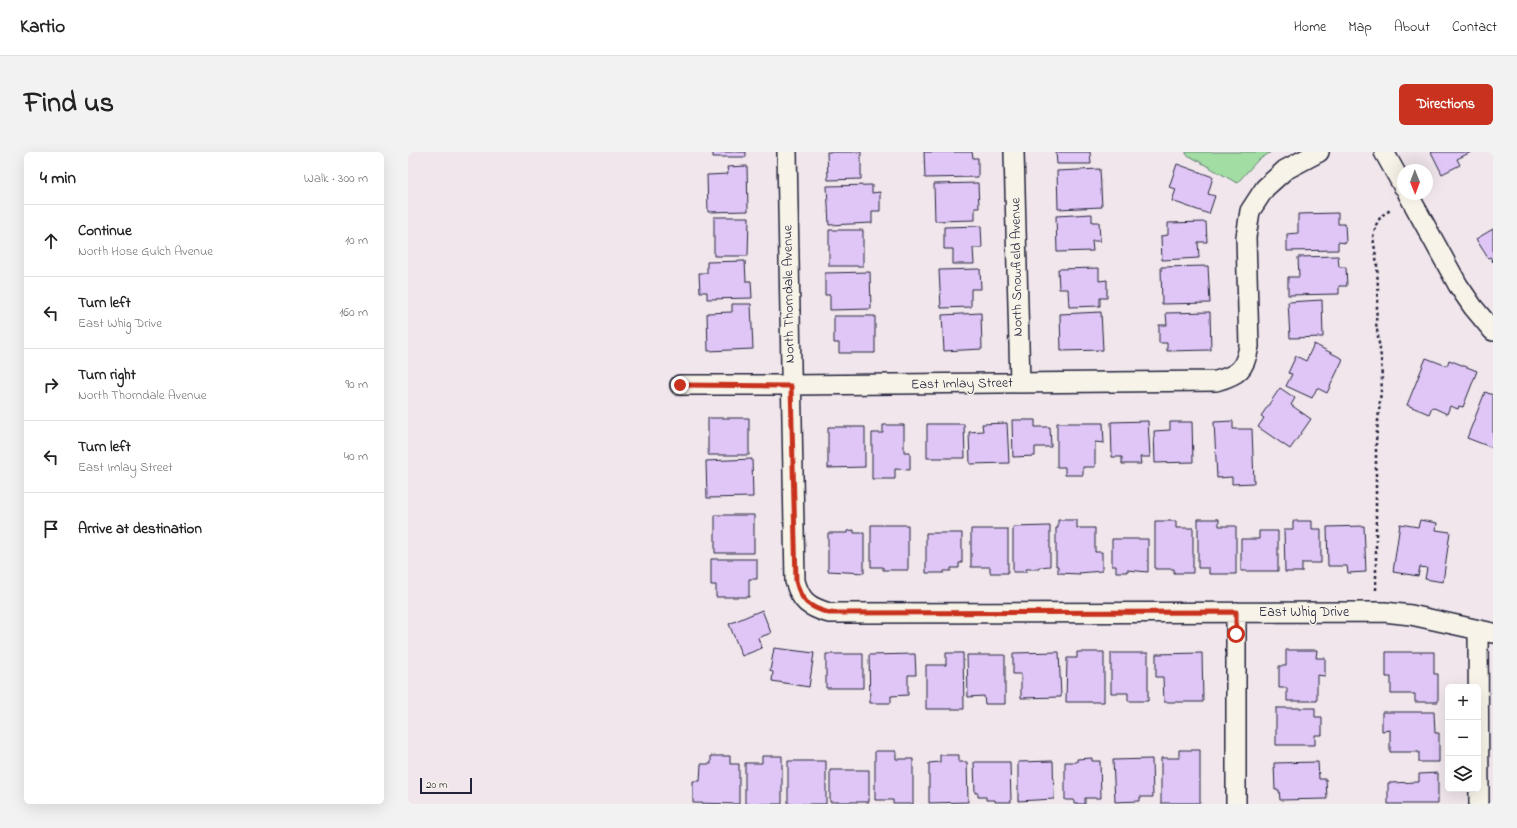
<!DOCTYPE html>
<html lang="en">
<head>
<meta charset="utf-8">
<style>
  body { margin:0; font-family:"Indie Flower",sans-serif; background:#f2f2f2; color:#222 }
  .controls { position:absolute; right:12px; bottom:12px; display:grid; overflow:hidden; border-radius:6px; box-shadow:0 4px 16px #0002 }
  .controls button { width:36px; height:36px; display:grid; place-items:center; padding:0; border:0; border-bottom:1px solid #e0e0e0; background:#fff; color:#222; font:20px sans-serif }
  .compass { position:absolute; left:989px; top:12px; width:36px; height:36px; border-radius:50%; background:#fff; box-shadow:0 4px 16px #0002; rotate:179deg }
  .scale { position:absolute; left:12px; bottom:10px; width:52px; box-sizing:border-box; padding-left:4px; border:2px solid #22223b; border-top:0; font-size:11px; line-height:14px; white-space:nowrap; color:#22223b; -webkit-text-stroke:3px #f7f3e8; paint-order:stroke }
  .stop { position:absolute; width:12px; height:12px; margin:-9px; border:3px solid #c8321e; border-radius:50%; background:#fff }
  .stop.end { background:#c8321e; border-color:#fff; box-shadow:0 1px 4px #0008 }
  .list { margin:0; padding:0; list-style:none }
  h2 { display:flex; justify-content:space-between; align-items:center; height:52px; margin:0; padding:0 16px; font-size:17px }
  h2 small { font-size:13px; font-weight:400; color:#767676 }
  .list li { display:grid; grid-template-columns:26px 1fr auto; gap:12px; align-items:center; box-sizing:border-box; height:72px; padding:0 16px; border-top:1px solid #e0e0e0 }
  .list b { display:block; font-size:15px; white-space:nowrap }
  .list p { margin:0; font-size:13px; white-space:nowrap; color:#767676 }
  .list em { font-size:13px; font-style:normal; color:#767676 }
  .icon { flex:none; width:22px; height:22px; fill:none; stroke:currentColor; stroke-width:2; stroke-linecap:round; stroke-linejoin:round }
  .map { position:relative; flex:none; width:1085px; height:652px; overflow:hidden; border-radius:6px }
  header { display:flex; align-items:center; gap:24px; box-sizing:border-box; height:56px; padding:0 20px; background:#fff; border-bottom:1px solid #e0e0e0 }
  header strong { font-size:19px }
  nav { display:flex; gap:22px; margin-inline-start:auto; font-size:14px }
  .intro { display:flex; align-items:center; justify-content:space-between; box-sizing:border-box; height:96px; padding:0 24px }
  h1 { margin:0; font-size:28px }
  .button { padding:10px 18px; border-radius:6px; background:#c8321e; color:#fff; font-size:14px; font-weight:700 }
  main { display:flex; gap:24px; padding:0 24px }
  aside { flex:1; background:#fff; border-radius:6px; box-shadow:0 4px 16px #0002 }
  .map>svg:first-child { display:block }
  .green { fill:#a2dea4; stroke:#628070 }
  .building { fill:#dfc6f6; stroke:#22223b }
  .lines { fill:none; stroke-linecap:round; stroke-linejoin:round }
  .minor-casing { stroke:#22223b; stroke-width:22 }
  .path { stroke:#22223b; stroke-width:2.5; stroke-dasharray:3 3; stroke-linecap:butt }
  .minor { stroke:#f7f3e8; stroke-width:19 }
  .route { stroke:#c8321e; stroke-width:5 }
  .labels { text-anchor:middle; dominant-baseline:central; stroke-width:3; stroke-linejoin:round; paint-order:stroke }
  .street-label { font-size:14px; fill:#22223b; stroke:#f7f3e8 }
</style>
</head>
<body>
<header>
<strong>Kartio</strong>
<nav><a>Home</a><a>Map</a><a>About</a><a>Contact</a></nav>
</header>
<div class="intro"><h1>Find us</h1><a class="button">Directions</a></div>
<main>
<aside>
<h2>4 min<small>Walk · 300 m</small></h2>
<ul class="list">
<li><svg class="icon" aria-label="ahead" viewBox="0 0 24 24"><path d="M12 20V5M6 11l6-6 6 6"/></svg><div><b>Continue</b><p>North Hose Gulch Avenue</p></div><em>10 m</em></li>
<li><svg class="icon" aria-label="left" viewBox="0 0 24 24"><path d="M17 20v-9H6M10 6l-5 5 5 5"/></svg><div><b>Turn left</b><p>East Whig Drive</p></div><em>160 m</em></li>
<li><svg class="icon" aria-label="right" viewBox="0 0 24 24"><path d="M7 20v-9h11M14 6l5 5-5 5"/></svg><div><b>Turn right</b><p>North Thorndale Avenue</p></div><em>90 m</em></li>
<li><svg class="icon" aria-label="left" viewBox="0 0 24 24"><path d="M17 20v-9H6M10 6l-5 5 5 5"/></svg><div><b>Turn left</b><p>East Imlay Street</p></div><em>40 m</em></li>
<li><svg class="icon" aria-label="arrive" viewBox="0 0 24 24"><path d="M6 21V4h12l-3 4 3 4H6"/></svg><div><b>Arrive at destination</b></div></li>
</ul>
</aside>
<div class="map">
<svg width="1085" height="652" viewBox="0 0 1085 652">
  <rect width="100%" height="100%" fill="#f0e6ec"/>
  <filter id="ink" filterUnits="userSpaceOnUse"><feTurbulence type="fractalNoise" baseFrequency=".025" numOctaves="2"/><feDisplacementMap in="SourceGraphic" scale="8" xChannelSelector="R" yChannelSelector="G"/><feConvolveMatrix kernelMatrix="1 2 1 2 8 2 1 2 1" color-interpolation-filters="sRGB"/></filter>
  <g filter="url(#ink)">
    <!-- green -->
    <path class="green" d="M778,0H863L849,9L829,31L778,2Z"/>
    <!-- building -->
    <path class="building" d="M305,0H338V5H305Z
      M419,0H453V27L420,28Z
      M516,0H564L565,6H570V25L517,26Z
      M648,0H682L683,12H649Z
      M1023,0H1063L1049,7L1052,13L1034,22Z
      M769,12L805,25L800,42L807,44L801,62L764,49L768,37L761,35Z
      M339,14L340,59L300,60L299,23L320,22L319,15Z
      M692,17L694,55L650,57L649,19Z
      M570,31L571,56H567V68L527,69L526,32Z
      M464,33V41L472,40V59H464V71L421,73L419,34Z
      M930,61V72H937L938,91L930,90V98L879,99V82L890,81V62Z
      M684,62V70H691L692,89H684L685,99L649,100L648,64Z
      M306,65H341L340,104H306Z
      M798,70L799,90H790L791,106L754,108L753,84L760,83V71Z
      M573,74L574,96H565L566,112H545V97H536V75Z
      M1085,77V110L1082,105L1080,106L1068,87Z
      M421,78H455V114H421Z
      M930,104L931,115H938L939,134H931V142L880,143V125H891L890,105Z
      M337,109L338,129H343L344,146L299,147V140H292L291,121H299V110Z
      M800,114L802,151L754,152L753,115Z
      M691,116V129L699,128V146H692V154L661,155L660,137H651L650,117Z
      M572,117L573,137H563V155L533,156L531,118Z
      M462,120L463,157L422,158V143H417V121Z
      M914,148L915,185L882,186L880,150Z
      M324,152H343L345,197L300,199L299,161L324,160Z
      M693,160L695,198L653,199L652,162Z
      M802,160L803,198L759,199V191H751V173H759L758,161Z
      M573,161L574,197L536,199L534,163Z
      M426,164H467V201H431V191H426Z
      M906,192L935,207L919,241L909,236L904,246L878,234L884,222L880,221L888,204L898,209Z
      M1018,206L1039,214L1041,208L1069,219L1055,255L1051,254L1050,257L1042,254L1039,262L1024,255L1021,262L999,253Z
      M872,236L887,246L883,253L903,267L882,297L850,275L856,266L853,264Z
      M1077,240L1085,243V296L1059,286Z
      M300,266H341V303H300Z
      M604,268H627V275H642L643,295H627V304L605,305Z
      M740,269L742,305H732L733,312H714V305H704L703,270Z
      M825,269V277H844L846,331L824,332V325L809,326L806,270Z
      M762,270H784L785,310L747,311L746,279L762,278Z
      M599,271L601,311L562,312L561,280L575,279L574,272Z
      M649,271H695L696,291L687,290V315H675V323H657V315H649Z
      M519,272H556L557,306H519Z
      M475,273H496V300H502V318L487,317V327H464V281H475Z
      M420,275H457V315L420,316Z
      M344,307L345,345L299,346L298,309Z
      M307,363H346V401H307Z
      M790,367H811V374H828V422H801V416H790Z
      M650,368H669V376H687V400H694V419L671,421L672,422L650,421V414H648V376H650Z
      M1012,368L1029,371L1028,378L1042,380L1035,430L1017,427L1019,416L1012,415L1010,424L985,420L992,372L1010,375Z
      M747,369H768V376H785V421H766V417H747Z
      M885,369H904V377H913V411H894V420H877L876,377H885Z
      M463,373H500V418H475V415H463Z
      M642,374V414L631,415V417H618V420H605V375Z
      M956,374L958,420L940,421L939,414H920L919,375Z
      M563,377H600V421H582V415H563Z
      M446,378V381H456V421L420,419V381H439V379Z
      M851,379H870V419H833V387H851Z
      M518,381H554V411H551V416H543V419H536V421H518Z
      M704,387H740V420L719,418V420H708V414H704Z
      M303,407H349V427H341V445H308V433H303Z
      M354,458L363,481L350,486L354,496L334,504L321,472Z
      M366,496L406,501L401,535L364,529L365,520L362,519Z
      M878,498H909L908,506H917V524L909,523V549H879V536H871V514H878Z
      M651,500L653,545L613,546V522H605V501Z
      M669,500H696V550H658L659,506H669Z
      M978,500H1026V522H1030V550H1007V542H983V525H978Z
      M538,501H555L556,557H518V513H538Z
      M703,501H740V549H720V541H703Z
      M794,501L795,550H756L755,525H748V502Z
      M418,502H455V536H418Z
      M507,502L508,523H500V543L483,544V551H462L461,503Z
      M559,503H597V552H577L576,544L560,545Z
      M868,556H907V565H914V583H907V593H868Z
      M974,560H1026L1027,581H1031V610H1011V600H982V578L974,579Z
      M771,598H792V651H753V606H771Z
      M467,599H488V607H505V652H485V648H467Z
      M532,603H551V610H559L560,650L521,651V611L532,610Z
      M303,604H322V612H331V652L285,651V629H292L293,612H303Z
      M354,604H374V652H337V611H354Z
      M684,606V609H692L693,646H677V652H666V648H657V610H669V607Z
      M744,607L745,645H732V649L707,650L705,608Z
      M380,609H418V652H380Z
      M645,609L646,647L610,649V610Z
      M566,610H602L603,650H587V648H578V645H570V641H567Z
      M910,610L911,627H918L919,647L872,648L871,638H867L866,611Z
      M422,618H461V650H422Z
      M1030,621V652H980V631L1011,630V622Z"/>
    <g class="lines">
      <!-- minor casing -->
      <g class="minor-casing">
        <path id="minor" d="M379,0L387,429C393,450 401,455 421,461L976,460L1003,463L1085,481
          M606,0L612,231
          M976,0L995,34
          M1000,42L1050,133L1065,155L1085,179
          M272,233H383L808,229C830,223 837,218 841,194L838,85L842,59L857,36L877,18L911,0
          M1070,478L1071,652
          M828,652V460"/>
      </g>
      <!-- path -->
      <path class="path" d="M968,438V289L974,229L973,205L968,171L970,138L969,112L965,85L968,73L973,64L984,57"/>
      <!-- minor -->
      <use href="#minor" class="minor"/>
    </g>
  </g>
  <g class="lines" filter="url(#ink)">
    <!-- route -->
    <path class="route" d="M272,233L383,234L388,429C393,450 401,455 421,461L828,460V482"/>
  </g>
  <g class="labels">
    <!-- street labels -->
    <g class="street-label">
      <text transform="translate(609 115) rotate(-91)">North Snowfield Avenue</text>
      <text transform="translate(381 142) rotate(-91)">North Thorndale Avenue</text>
      <text transform="translate(554 232) rotate(-1)">East Imlay Street</text>
      <text x="896" y="460">East Whig Drive</text>
    </g>
  </g>
</svg>
<div class="controls">
<button>+</button>
<button>−</button>
<button><svg class="icon" aria-label="layers" viewBox="0 0 24 24"><path d="M12 4l9 5-9 5-9-5zM3 14l9 5 9-5"/></svg></button>
</div>
<svg class="compass" viewBox="-18 -18 36 36"><path d="M0-13l5 13h-10z" fill="#e53935"/><path d="M0 13l5-13h-10z" fill="#767676"/></svg>
<div class="scale">20 m</div>
<div class="stop" style="left:828px;top:482px"></div>
<div class="stop end" style="left:272px;top:233px"></div>
</div>
</main>
</body>
</html>
